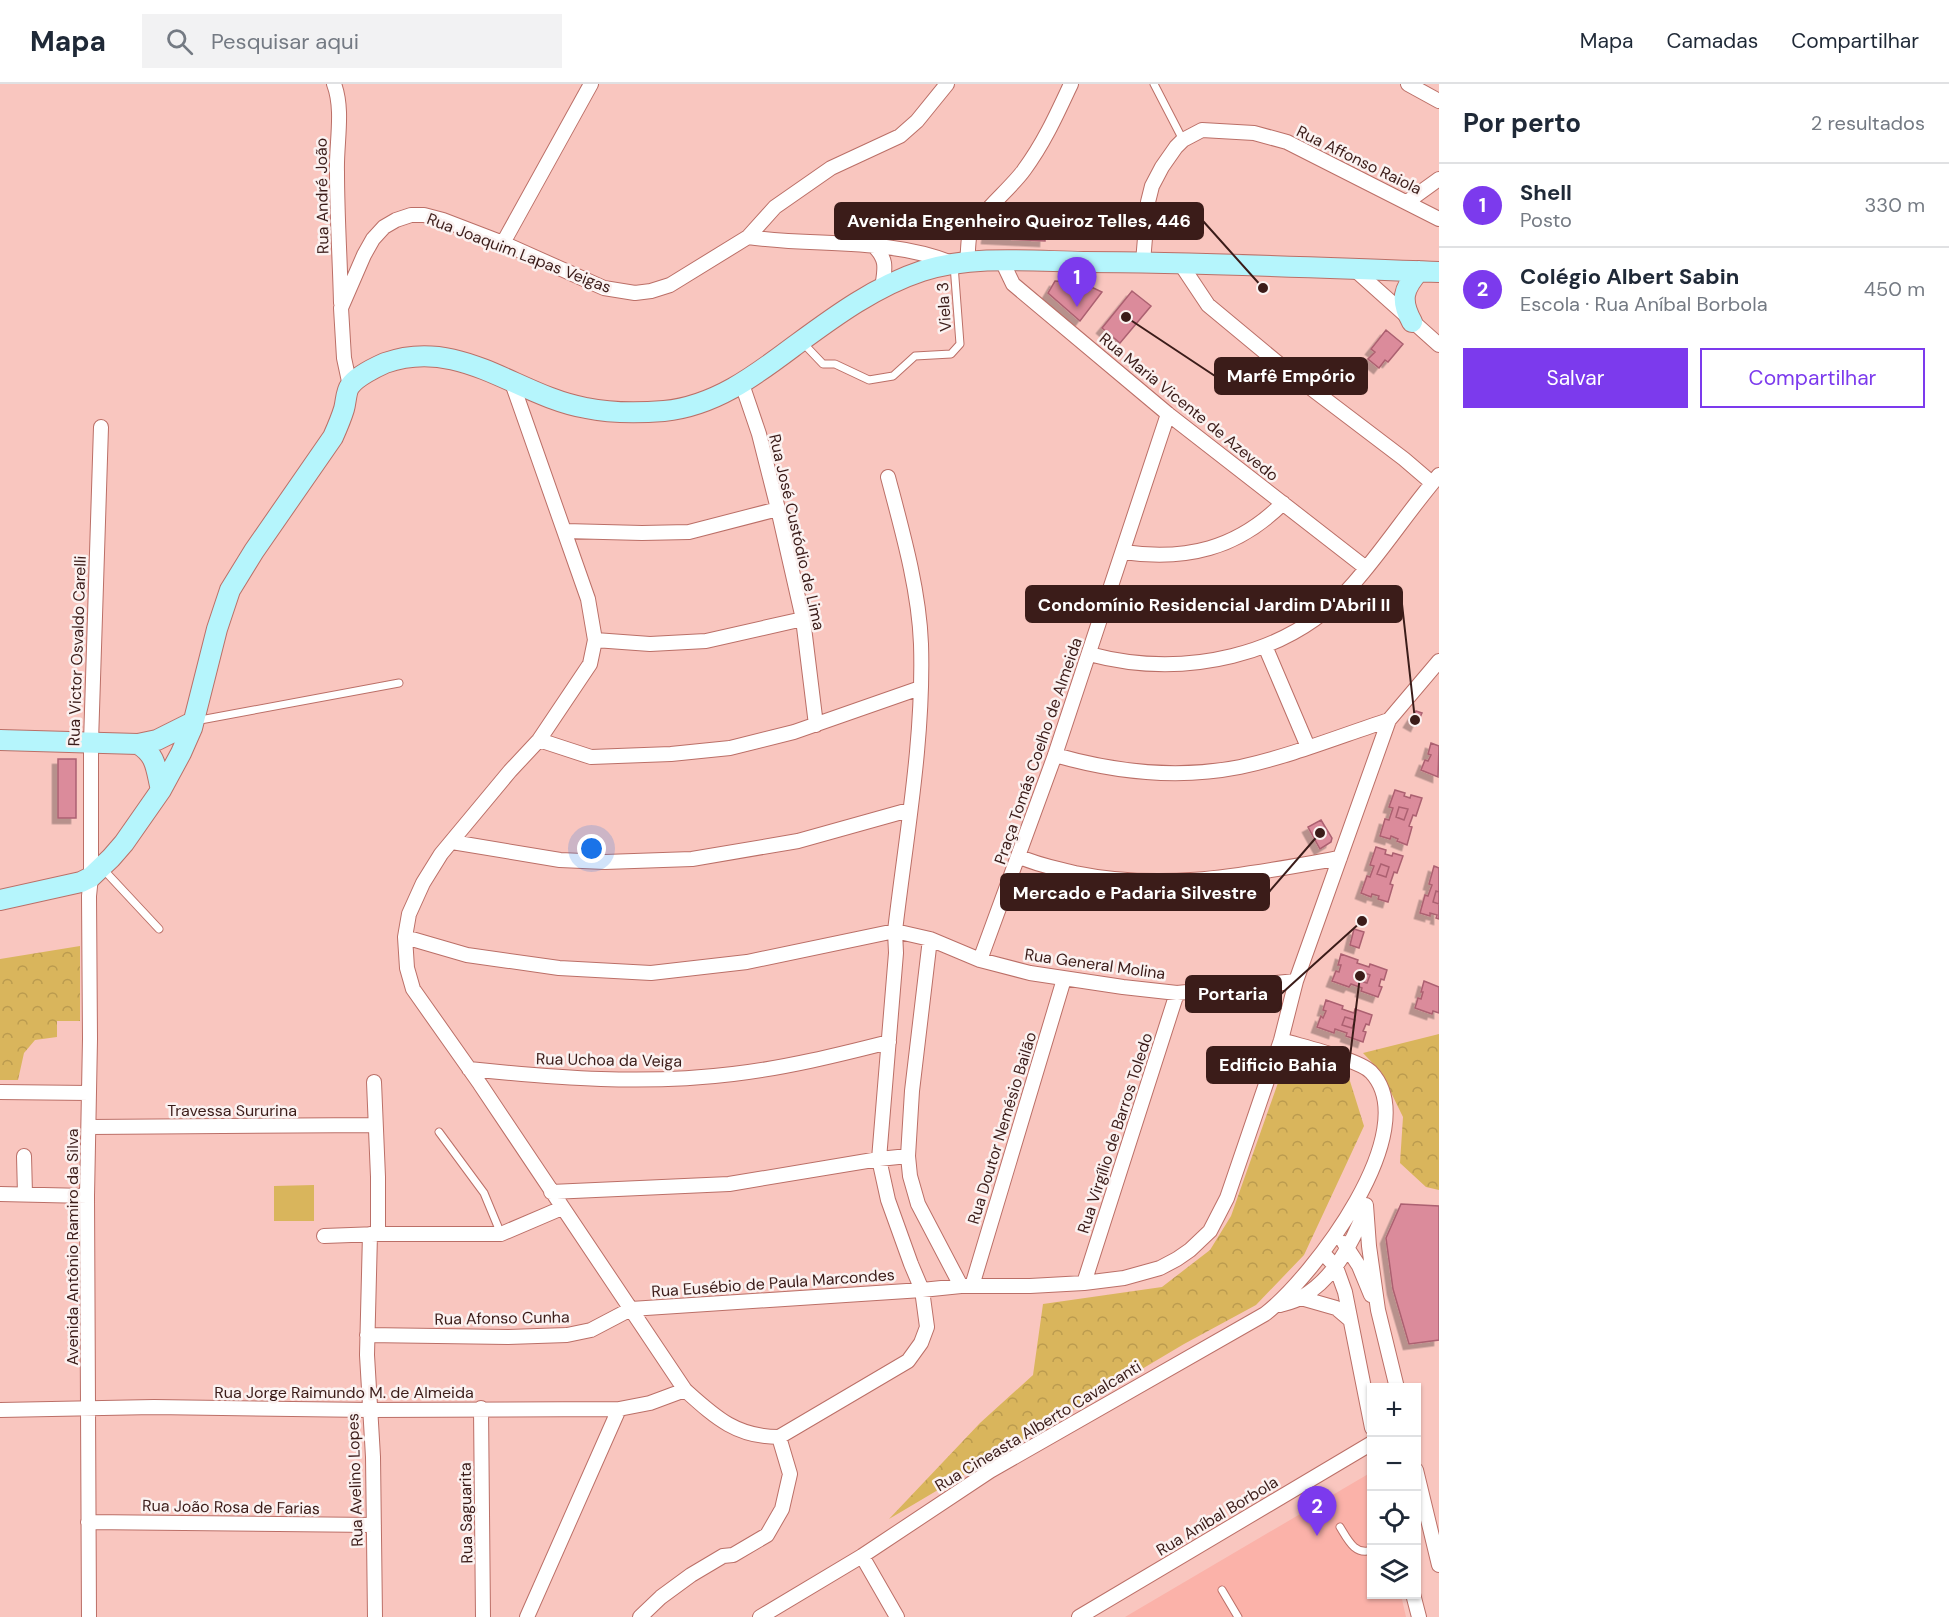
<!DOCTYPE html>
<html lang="pt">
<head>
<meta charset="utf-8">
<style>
  body { margin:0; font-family:"DM Sans",sans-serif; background:#f2f2f3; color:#1f2937 }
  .controls { position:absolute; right:18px; bottom:18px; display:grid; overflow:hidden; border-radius:0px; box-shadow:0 2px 4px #0004 }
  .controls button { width:54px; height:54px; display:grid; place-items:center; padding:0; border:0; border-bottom:2px solid #e0e1e3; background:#fff; color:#1f2937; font:30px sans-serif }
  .you { position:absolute; left:592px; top:765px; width:21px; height:21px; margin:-15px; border:4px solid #fff; border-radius:50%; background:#1a73e8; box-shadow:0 0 0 9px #1a73e833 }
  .badge { display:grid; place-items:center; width:39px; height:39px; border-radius:50%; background:#7c3aed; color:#fff; font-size:20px; font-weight:700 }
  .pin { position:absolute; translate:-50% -50px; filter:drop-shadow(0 2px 3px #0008) }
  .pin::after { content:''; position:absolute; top:32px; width:21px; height:18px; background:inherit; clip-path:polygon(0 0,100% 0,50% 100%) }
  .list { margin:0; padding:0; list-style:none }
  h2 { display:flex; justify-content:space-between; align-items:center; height:78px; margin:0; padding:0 24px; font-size:26px }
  h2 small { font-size:20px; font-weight:400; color:#747a83 }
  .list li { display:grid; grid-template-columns:39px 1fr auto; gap:18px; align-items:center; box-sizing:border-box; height:84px; padding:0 24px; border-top:2px solid #e0e1e3 }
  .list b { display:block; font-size:22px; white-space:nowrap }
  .list p { margin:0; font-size:20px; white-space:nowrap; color:#747a83 }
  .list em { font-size:20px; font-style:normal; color:#747a83 }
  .actions { display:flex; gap:12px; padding:18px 24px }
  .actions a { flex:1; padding:14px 0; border:2px solid #7c3aed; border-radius:0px; text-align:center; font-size:21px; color:#7c3aed }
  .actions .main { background:#7c3aed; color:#fff }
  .icon { flex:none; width:33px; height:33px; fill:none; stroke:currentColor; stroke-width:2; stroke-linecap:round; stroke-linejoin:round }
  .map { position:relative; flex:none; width:1439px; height:1533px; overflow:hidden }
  header { display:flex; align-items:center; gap:36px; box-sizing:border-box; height:84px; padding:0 30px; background:#fff; border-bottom:2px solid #e0e1e3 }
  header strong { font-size:28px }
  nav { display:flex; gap:33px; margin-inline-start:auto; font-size:21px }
  .search { width:420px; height:54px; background:#f2f2f3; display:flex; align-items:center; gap:15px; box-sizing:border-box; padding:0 21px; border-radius:0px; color:#747a83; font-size:22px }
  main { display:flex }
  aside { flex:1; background:#fff }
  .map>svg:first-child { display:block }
  .built { fill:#fbb2a9 }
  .forest { fill:url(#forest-crowns) }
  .pitch { fill:#d9b55c }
  .building { fill:#db8b9b; stroke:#ac6171; stroke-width:1.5; filter:url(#shadow) }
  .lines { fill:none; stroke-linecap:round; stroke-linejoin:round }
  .lane-casing { stroke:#bb6f67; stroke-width:9 }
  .street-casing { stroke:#bb6f67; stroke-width:16 }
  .secondary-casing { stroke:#bb6f67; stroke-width:22 }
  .lane { stroke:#fff; stroke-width:7 }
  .street { stroke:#fff; stroke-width:14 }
  .secondary { stroke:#b5f5fc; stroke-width:20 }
  .labels { text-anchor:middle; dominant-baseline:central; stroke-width:5; stroke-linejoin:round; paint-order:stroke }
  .street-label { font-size:16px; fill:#3b1c19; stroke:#fbf2f1 }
  .leader { fill:none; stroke:#3b1c19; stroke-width:2 }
  .callout-dot { fill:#3b1c19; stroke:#fbf2f1; stroke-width:2 }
  .callout { fill:#3b1c19; stroke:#3b1c19; stroke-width:2 }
  .callout-label { font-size:18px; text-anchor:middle; font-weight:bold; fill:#fff }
</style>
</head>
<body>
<header>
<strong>Mapa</strong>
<div class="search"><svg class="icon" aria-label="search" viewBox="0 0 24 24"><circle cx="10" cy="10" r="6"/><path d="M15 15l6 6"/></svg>Pesquisar aqui</div>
<nav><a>Mapa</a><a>Camadas</a><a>Compartilhar</a></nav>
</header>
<main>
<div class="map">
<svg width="1439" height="1533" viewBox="0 0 1439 1533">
  <defs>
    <pattern id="forest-crowns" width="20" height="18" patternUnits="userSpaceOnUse" patternTransform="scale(1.5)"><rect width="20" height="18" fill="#d9b55c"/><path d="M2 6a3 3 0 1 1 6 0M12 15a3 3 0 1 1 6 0" fill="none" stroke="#bb9b4f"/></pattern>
    <filter id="shadow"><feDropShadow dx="-5.5" dy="5.5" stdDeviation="0" flood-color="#0004"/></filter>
  </defs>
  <rect width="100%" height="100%" fill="#f9c6bf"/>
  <!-- built -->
  <path class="built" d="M1370,1389L1372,1510L1401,1511L1406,1533H1125Z"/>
  <!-- forest -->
  <path class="forest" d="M80,862V937H57V953L35,956L24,969L18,996H0V875Z
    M1439,950V1106L1426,1103L1400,1079L1403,1033L1381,988L1363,969Z
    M1286,976L1349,994L1364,1042L1304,1171L1256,1221L1184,1260L889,1435L980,1339L1033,1291L1043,1220L1162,1203L1210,1166L1231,1132Z"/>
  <!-- pitch -->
  <path class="pitch" d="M314,1101V1137H274V1102Z"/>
  <!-- building -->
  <path class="building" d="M1008,121L1018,126L1046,125L1045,157L987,154L989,140Z
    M1055,197L1083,199L1102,208L1080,237L1048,209Z
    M1132,207L1151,222L1120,259L1102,244Z
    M1386,246L1403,260L1388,278L1385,276L1379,284L1368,275L1375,268L1371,265Z
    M1416,627L1422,629L1416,642L1409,638Z
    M1431,659L1439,662L1438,693L1421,686L1425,676L1428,677L1431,671L1428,670Z
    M58,675H76V734H58Z
    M1395,706L1405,709L1404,712L1410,714L1411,711L1422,714L1416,732L1413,731L1409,742L1412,743L1407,761L1397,757L1398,755L1391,752L1390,755L1380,752L1385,735L1389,736L1393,724L1389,723Z
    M1399,723L1408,725L1404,736L1396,733Z
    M1321,736L1332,754L1331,758L1320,765L1308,743Z
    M1376,763L1386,766L1385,770L1392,772L1393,769L1403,772L1397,789L1394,788L1390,800L1393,801L1388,818L1378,815L1379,812L1372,810L1371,813L1361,809L1367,792L1370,793L1374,782L1370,781Z
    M1381,780L1389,783L1386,793L1377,790Z
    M1434,782L1439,784V835L1436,834L1437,831L1430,829V832L1420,829L1425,811L1428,812L1432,801L1429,800Z
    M1436,807L1439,808V820L1433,818Z
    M1354,845L1364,848L1359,864L1350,861Z
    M1341,870L1358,876L1357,879L1369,883L1370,880L1387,886L1384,896L1381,895L1379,902L1382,903L1378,913L1361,907L1362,904L1351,900L1349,903L1332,897L1336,887L1339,888L1341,881H1338Z
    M1360,887L1370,891L1367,899L1357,896Z
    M1424,897L1439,903V929L1433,927L1432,930L1415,924L1418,914L1421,915L1423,908H1421Z
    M1326,916L1343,922L1342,925L1354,929L1355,925L1372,931L1369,941L1366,940L1363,947L1366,948L1363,958L1346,952L1347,949L1335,945L1334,949L1317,943L1321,932L1323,934L1326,927L1323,926Z
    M1345,933L1355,936L1352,944L1342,941Z
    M1401,1120L1439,1122V1256L1409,1260L1393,1205L1386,1154Z"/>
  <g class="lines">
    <!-- lane casing -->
    <g class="lane-casing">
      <path id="lane" d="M1154,0L1183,56
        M803,259L823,280H835L869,296L893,292L915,272L951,270L960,260L954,181
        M195,637L399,599
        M103,785L159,845
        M439,1048L484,1109L501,1150
        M1340,1443C1348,1456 1355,1472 1372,1466
        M1222,1506L1238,1533"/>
    </g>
    <!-- street casing -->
    <g class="street-casing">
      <path id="street" d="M334,0C344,26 336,60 337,88C337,132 340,176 341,219
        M1408,0L1439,17
        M1407,118L1439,95
        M748,153C816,163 887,153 952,179
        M503,159L591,0
        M873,161C888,176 885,184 882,204
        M967,177C968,170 968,161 969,154C975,132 1010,106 1024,86C1044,59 1057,30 1071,0
        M1002,177L1013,200L1168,330L1366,484
        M1143,178L1148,118L1152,102L1162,83L1176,63L1183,56L1202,46L1254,49L1287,58L1439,135
        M1180,179L1208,221L1279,280L1404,375L1432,399
        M1354,185L1439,261
        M511,296L588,515L595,556L590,580L539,656L510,687L441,770L423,799L409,830L405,853L407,884L413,905L480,1000L685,1306C715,1333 736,1353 779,1353L908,1277L921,1259L927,1243L922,1206L911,1180L888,1116L879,1075L896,869L895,847C906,752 924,656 921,560C919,505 902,446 888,393
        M742,300L759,350L778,425L803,535L816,641
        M350,302L344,274L341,224L364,171L373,155L384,143L396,136L411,131H424L443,136L503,159L604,204L635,209L651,207L670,201L748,153L775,123L831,84L900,52L917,37L947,0
        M565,447L642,449L689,448L778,425
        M1123,468C1186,477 1237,465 1283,419
        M595,556L650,560L706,557L803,535
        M1265,562L1308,663
        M1089,570C1182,595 1290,574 1354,499C1384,465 1409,426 1439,391
        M539,656L591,673L671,670L730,664L794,648L920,604
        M1055,671C1114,688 1179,695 1240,683C1291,672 1340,652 1389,636
        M452,758L560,776L605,778L692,775L798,757L909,726
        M1018,772C1037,781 1055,784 1075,789C1168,808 1248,790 1340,774
        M405,853L467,871L559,884L651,889L747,878L895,847L930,855L980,876L1030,889L1123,903L1177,909L1296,897
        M930,855L912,1007L908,1072L910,1092L918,1120L961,1202
        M980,876L1055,671L1168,330
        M469,985C557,994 645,1001 733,990C785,984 838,971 889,958
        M374,998L378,1093V1150
        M0,1008L89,1009
        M89,1043L375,1041
        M24,1072L25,1110
        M551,1108L729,1100L879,1075L908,1072
        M0,1110L87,1112
        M1366,1121L1369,1162L1378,1226L1397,1304
        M370,1150L367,1271L373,1373L375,1533
        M324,1152L378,1150H501L562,1124
        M1344,1159L1359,1182L1371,1211
        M1323,1169L1336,1183L1345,1208L1372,1344
        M1084,1199L1177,909
        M972,1202L1064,895
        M1301,1214L1336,1224L1349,1235
        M1280,1221C1287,1219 1296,1217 1302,1213C1334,1194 1352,1160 1365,1126
        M367,1251L508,1253L567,1251L591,1246L631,1225L922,1206L961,1202H1030L1084,1199L1124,1194L1160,1184L1177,1175L1190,1166L1210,1147L1227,1114L1281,956L1296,897L1389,636L1439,577
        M481,1324L483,1533
        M0,1326L154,1323L369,1326L619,1325L650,1319L685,1306
        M1416,1386L1439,1481
        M88,1438L374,1441
        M862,1472L897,1533
        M1413,1510L1419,1533
        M89,1533L87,1112L90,955L89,812L91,793V658L101,343
        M527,1533L619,1325
        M640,1533L661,1513L691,1491L723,1472L733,1471L767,1451L782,1425L790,1390L779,1353
        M760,1533L862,1472L990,1387L1265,1230C1312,1194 1426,1046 1371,988C1358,975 1300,962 1281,956
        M1079,1533L1372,1359"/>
    </g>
    <!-- secondary casing -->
    <g class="secondary-casing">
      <path id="secondary" d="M1412,238C1400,216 1403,205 1419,187
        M0,656L138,660L157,656L193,638
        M138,660C157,671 156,686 161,706
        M0,816L81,798L91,793L111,774L124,759L161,706L181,669L192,644L217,545L230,506L254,467L333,353C337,344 341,335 344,325C346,318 346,307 350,302C356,293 376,283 385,279C460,252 517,312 586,324C610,329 640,329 664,327C716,322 757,290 797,260C835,232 876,202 922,187C973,171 1030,177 1083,178C1202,178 1321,184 1439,188"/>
    </g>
    <!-- lane -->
    <use href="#lane" class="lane"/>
    <!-- street -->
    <use href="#street" class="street"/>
    <!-- secondary -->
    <use href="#secondary" class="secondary"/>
  </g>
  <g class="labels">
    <!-- street labels -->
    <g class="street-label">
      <text transform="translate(1359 76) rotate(26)">Rua Affonso Raiola</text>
      <text transform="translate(322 112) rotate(-91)">Rua André João</text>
      <text transform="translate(519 169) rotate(21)">Rua Joaquim Lapas Veigas</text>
      <text transform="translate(944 223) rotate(-94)">Viela 3</text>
      <text transform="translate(1189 323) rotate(39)">Rua Maria Vicente de Azevedo</text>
      <text transform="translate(797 448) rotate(77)">Rua José Custódio de Lima</text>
      <text transform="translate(77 567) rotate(-88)">Rua Victor Osvaldo Carelli</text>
      <text transform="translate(1038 667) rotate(-71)">Praça Tomás Coelho de Almeida</text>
      <text transform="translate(1095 880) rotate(8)">Rua General Molina</text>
      <text transform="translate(609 976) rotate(1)">Rua Uchoa da Veiga</text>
      <text x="232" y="1026">Travessa Sururina</text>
      <text transform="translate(1002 1044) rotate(-73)">Rua Doutor Nemésio Bailão</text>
      <text transform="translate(1115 1049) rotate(-72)">Rua Virgílio de Barros Toledo</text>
      <text transform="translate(72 1163) rotate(-90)">Avenida Antônio Ramiro da Silva</text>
      <text transform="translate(773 1199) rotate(-4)">Rua Eusébio de Paula Marcondes</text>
      <text transform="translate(502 1234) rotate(-1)">Rua Afonso Cunha</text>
      <text x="344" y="1308">Rua Jorge Raimundo M. de Almeida</text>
      <text transform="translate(1038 1342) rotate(-31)">Rua Cineasta Alberto Cavalcanti</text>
      <text transform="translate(355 1396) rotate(-92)">Rua Avelino Lopes</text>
      <text transform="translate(231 1423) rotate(1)">Rua João Rosa de Farias</text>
      <text transform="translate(466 1429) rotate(-91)">Rua Saguarita</text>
      <text transform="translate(1217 1432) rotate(-31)">Rua Aníbal Borbola</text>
    </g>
  </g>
  <!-- callouts -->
  <path class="leader" d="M1263 204L1203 137M1126 233L1215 292M1415 636L1402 520M1320 749L1269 808M1362 837L1281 910M1360 892L1349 981"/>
  <g class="callout-dot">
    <circle cx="1263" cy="204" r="6"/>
    <circle cx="1126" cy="233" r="6"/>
    <circle cx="1415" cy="636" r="6"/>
    <circle cx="1320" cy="749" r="6"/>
    <circle cx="1362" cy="837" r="6"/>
    <circle cx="1360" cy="892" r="6"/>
  </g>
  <g class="callout">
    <rect x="835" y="119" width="368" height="36" rx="6"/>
    <rect x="1215" y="274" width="152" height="36" rx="6"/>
    <rect x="1026" y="502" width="376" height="36" rx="6"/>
    <rect x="1001" y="790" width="268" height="36" rx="6"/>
    <rect x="1186" y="892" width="95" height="36" rx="6"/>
    <rect x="1207" y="963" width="142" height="36" rx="6"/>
  </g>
  <g class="callout-label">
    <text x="1019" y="143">Avenida Engenheiro Queiroz Telles, 446</text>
    <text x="1291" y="298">Marfê Empório</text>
    <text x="1214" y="527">Condomínio Residencial Jardim D'Abril II</text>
    <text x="1135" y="815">Mercado e Padaria Silvestre</text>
    <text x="1233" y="916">Portaria</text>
    <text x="1278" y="987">Edificio Bahia</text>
  </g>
</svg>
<div class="controls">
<button>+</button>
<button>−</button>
<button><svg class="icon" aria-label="locate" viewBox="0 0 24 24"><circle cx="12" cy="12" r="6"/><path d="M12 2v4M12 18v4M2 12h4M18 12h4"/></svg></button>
<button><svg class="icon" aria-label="layers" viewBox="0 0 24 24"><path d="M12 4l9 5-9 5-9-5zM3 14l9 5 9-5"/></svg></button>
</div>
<div class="you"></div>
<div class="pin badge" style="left:1077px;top:223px">1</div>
<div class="pin badge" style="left:1317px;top:1452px">2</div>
</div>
<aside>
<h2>Por perto<small>2 resultados</small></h2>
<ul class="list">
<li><span class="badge">1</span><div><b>Shell</b><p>Posto</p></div><em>330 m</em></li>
<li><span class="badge">2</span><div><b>Colégio Albert Sabin</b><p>Escola · Rua Aníbal Borbola</p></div><em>450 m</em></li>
</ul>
<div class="actions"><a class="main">Salvar</a><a>Compartilhar</a></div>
</aside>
</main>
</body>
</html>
